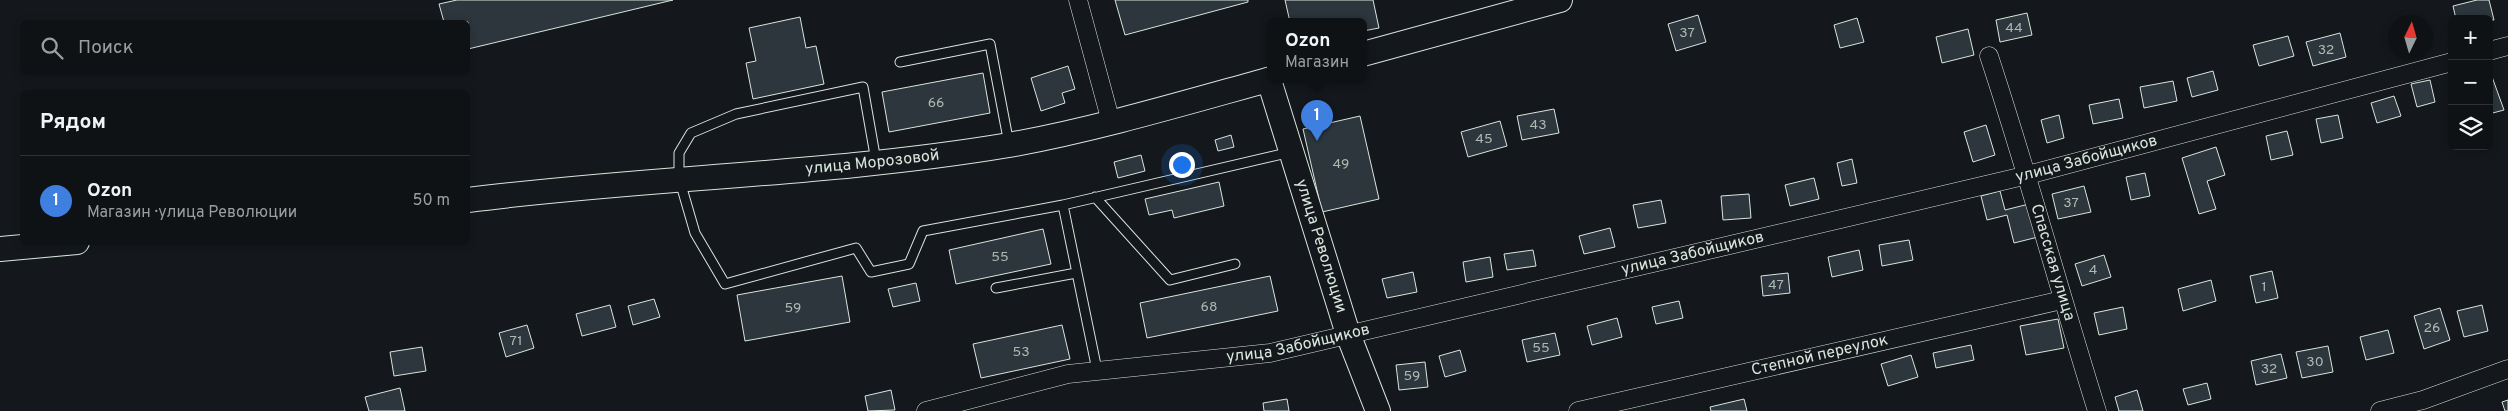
<!DOCTYPE html>
<html lang="ru">
<head>
<meta charset="utf-8">
<style>
  body { margin:0; font-family:Overpass,sans-serif; background:#1d2022; color:#f1f3f6 }
  .controls { position:absolute; right:15px; top:15px; display:grid; overflow:hidden; border-radius:8px; box-shadow:0 2px 8px #0003 }
  .controls button { width:45px; height:45px; display:grid; place-items:center; padding:0; border:0; border-bottom:1px solid #2f3234; background:#0f1215; color:#f1f3f6; font:25px sans-serif }
  .compass { position:absolute; left:2388px; top:15px; width:45px; height:45px; border-radius:50%; background:#0f1215; box-shadow:0 2px 8px #0003; rotate:5deg }
  .you { position:absolute; left:1181px; top:164px; width:18px; height:18px; margin:-12px; border:4px solid #fff; border-radius:50%; background:#1a73e8; box-shadow:0 0 0 8px #1a73e833 }
  .badge { display:grid; place-items:center; width:32px; height:32px; border-radius:50%; background:#1a73e8; color:#fff; font-size:16px; font-weight:700 }
  .pin { position:absolute; translate:-50% -41px; filter:drop-shadow(0 1px 2px #0008) }
  .pin::after { content:''; position:absolute; top:26px; width:18px; height:15px; background:inherit; clip-path:polygon(0 0,100% 0,50% 100%) }
  .popup { position:absolute; left:1267px; top:18px; width:100px; height:65px; box-sizing:border-box; display:grid; place-content:center; border-radius:8px; background:#0f1215; filter:drop-shadow(0 1px 4px #0005); font-size:16px; white-space:nowrap; color:#9b9ea0 }
  .popup b { font-size:19px; color:#f1f3f6 }
  .popup::after { content:''; position:absolute; left:50%; top:100%; margin-left:-10px; border:10px solid transparent; border-top-color:#0f1215 }
  .list { margin:0; padding:0; list-style:none }
  h2 { display:flex; justify-content:space-between; align-items:center; height:65px; margin:0; padding:0 20px; font-size:21px }
  h2 small { font-size:16px; font-weight:400; color:#9b9ea0 }
  .list li { display:grid; grid-template-columns:32px 1fr auto; gap:15px; align-items:center; box-sizing:border-box; height:90px; padding:0 20px; border-top:1px solid #2f3234 }
  .list b { display:block; font-size:19px; white-space:nowrap }
  .list p { margin:0; font-size:16px; white-space:nowrap; color:#9b9ea0 }
  .list em { font-size:16px; font-style:normal; color:#9b9ea0 }
  .icon { flex:none; width:28px; height:28px; fill:none; stroke:currentColor; stroke-width:2; stroke-linecap:round; stroke-linejoin:round }
  .map { position:relative; flex:none; width:2508px; height:411px; overflow:hidden }
  .search { position:absolute; background:#0f1215; box-shadow:0 2px 8px #0003; left:20px; top:20px; width:450px; height:55px; display:flex; align-items:center; gap:12px; box-sizing:border-box; padding:0 18px; border-radius:8px; color:#9b9ea0; font-size:19px }
  .panel { position:absolute; background:#0f1215; box-shadow:0 2px 8px #0003; left:20px; top:90px; width:450px; height:155px; border-radius:8px }
  .map>svg:first-child { display:block }
  .building { fill:#2c363c; stroke:#d8e6dc }
  .lines { fill:none; stroke-linecap:round; stroke-linejoin:round }
  .lane-casing { stroke:#d8e6dc; stroke-width:11 }
  .street-casing { stroke:#d8e6dc; stroke-width:19 }
  .secondary-casing { stroke:#d8e6dc; stroke-width:26 }
  .lane { stroke:#14181c; stroke-width:9 }
  .street { stroke:#14181c; stroke-width:18 }
  .secondary { stroke:#14181c; stroke-width:24 }
  .labels { text-anchor:middle; dominant-baseline:central; stroke-width:4; stroke-linejoin:round; paint-order:stroke }
  .number-label { font-size:14px; fill:#adbab4 }
  .street-label { font-size:16px; fill:#d8e6dc; stroke:#14181c }
</style>
</head>
<body>
<div class="map">
<svg width="2508" height="411" viewBox="0 0 2508 411">
  <rect width="100%" height="100%" fill="#14181c"/>
  <!-- building -->
  <path class="building" d="M457,0H673L468,49V22H444L439,4Z
    M1115,0H1248V2L1125,35Z
    M1285,0H1373L1379,28L1363,31V22H1290Z
    M2477,0H2489L2494,20L2456,19L2453,6Z
    M2027,13L2032,35L2000,42L1996,20Z
    M1698,15L1706,42L1676,51L1668,24Z
    M800,17L806,48L816,46L824,84L753,99L746,63L756,61L749,28Z
    M1857,18L1864,42L1840,48L1834,25Z
    M1968,29L1974,55L1942,63L1936,37Z
    M2340,33L2346,57L2313,66L2306,42Z
    M2288,36L2294,56L2259,66L2253,45Z
    M1068,66L1075,89L1062,93L1065,103L1041,111L1031,78Z
    M2213,71L2218,90L2192,97L2187,78Z
    M983,73L990,113L889,132L882,92Z
    M2491,74L2504,110L2489,114V75Z
    M2430,80L2435,102L2417,107L2411,84Z
    M2173,81L2177,101L2144,108L2140,87Z
    M2394,96L2401,116L2377,123L2371,103Z
    M2119,99L2123,118L2093,124L2089,105Z
    M1554,109L1559,133L1522,140L1517,116Z
    M2059,115L2064,138L2047,143L2041,120Z
    M2338,115L2343,138L2321,143L2316,119Z
    M1360,116L1379,199L1322,212L1303,129Z
    M1500,121L1507,146L1468,157L1461,132Z
    M1986,125L1995,155L1973,162L1964,132Z
    M2287,131L2293,155L2271,160L2266,136Z
    M1231,135L1234,147L1218,151L1215,140Z
    M2216,147L2225,175L2207,181L2216,209L2199,214L2182,158Z
    M1141,155L1145,171L1118,178L1114,162Z
    M1852,159L1857,183L1842,186L1837,163Z
    M2145,173L2150,196L2131,200L2126,177Z
    M1814,178L1819,199L1790,206L1785,185Z
    M1219,182L1224,206L1174,218L1172,210L1149,215L1145,199Z
    M2084,186L2091,212L2058,219L2052,194Z
    M2000,191L2005,210L2029,204L2038,237L2014,243L2007,215L1987,220L1981,196Z
    M1749,194L1751,218L1723,220L1721,196Z
    M1661,200L1666,223L1638,228L1633,205Z
    M1610,228L1615,247L1584,254L1579,236Z
    M1043,229L1051,264L956,284L949,250Z
    M1909,240L1913,260L1882,266L1879,245Z
    M1533,250L1536,266L1507,270L1504,254Z
    M1859,250L1863,270L1832,277L1828,257Z
    M2104,255L2111,277L2082,286L2075,264Z
    M1490,257L1493,277L1466,282L1463,262Z
    M2272,271L2278,298L2256,303L2250,276Z
    M1413,272L1417,292L1387,298L1382,279Z
    M1788,273L1790,293L1763,296L1761,276Z
    M842,276L850,322L745,341L737,295Z
    M1270,276L1278,311L1147,338L1140,303Z
    M2211,280L2216,301L2183,311L2178,289Z
    M916,283L920,301L893,307L888,289Z
    M654,299L660,317L633,325L628,306Z
    M1679,301L1683,318L1656,324L1652,307Z
    M610,305L616,327L582,336L576,314Z
    M2482,305L2488,331L2464,337L2457,311Z
    M2123,307L2127,329L2099,335L2094,313Z
    M2440,308L2450,340L2424,349L2414,316Z
    M1617,318L1622,337L1592,345L1587,326Z
    M2058,319L2064,348L2026,355L2020,326Z
    M527,325L534,348L506,357L499,333Z
    M1062,325L1070,359L981,378L973,344Z
    M2388,330L2394,353L2366,360L2360,337Z
    M1555,333L1560,355L1527,362L1522,340Z
    M1971,345L1974,360L1936,368L1933,353Z
    M2328,346L2333,372L2302,378L2296,352Z
    M422,347L426,371L394,376L390,352Z
    M1460,350L1466,371L1445,377L1439,356Z
    M2281,354L2287,378L2256,385L2251,361Z
    M1911,355L1918,377L1888,386L1881,364Z
    M1425,362L1428,387L1399,390L1396,365Z
    M2207,383L2211,399L2188,405L2183,389Z
    M400,388L405,411H369L365,397Z
    M891,390L895,410L868,411L865,396Z
    M2137,390L2143,411H2119L2115,397Z
    M1287,399L1289,411H1264L1263,403Z
    M1744,399L1747,411H1711L1710,407Z
    M2508,400V411H2505L2502,402Z"/>
  <g class="lines">
    <!-- lane casing -->
    <g class="lane-casing">
      <path id="lane" d="M900,62L990,44L1009,144
        M876,161L863,87L736,114L691,133L679,153V178L695,233L725,284L856,248L871,272L909,264L923,231L1063,205
        M1095,197L1170,280L1235,264
        M996,288L1076,273
        M1097,370L1063,205L1291,152"/>
    </g>
    <!-- street casing -->
    <g class="street-casing">
      <g id="street">
        <path d="M1078,0L1111,122"/>
        <path d="M2489,51L2508,46"/>
        <path id="s1" d="M1989,56C2028,174 2060,293 2097,411"/>
        <path id="s2" d="M926,411L1068,374L1270,353L2028,175L2452,62"/>
        <path id="s3" d="M1578,411L2062,300"/>
        <path d="M2380,411L2423,400L2508,369"/>
      </g>
    </g>
    <!-- secondary casing -->
    <g class="secondary-casing">
      <g id="secondary">
        <path d="M1363,54L1560,0"/>
        <path id="s4" d="M1269,80L1348,334L1378,411"/>
        <path id="s5" d="M468,200C647,177 830,175 1009,145C1097,129 1184,103 1271,79"/>
        <path d="M0,249L77,242"/>
      </g>
    </g>
    <!-- lane -->
    <use href="#lane" class="lane"/>
    <!-- street -->
    <use href="#street" class="street"/>
    <!-- secondary -->
    <use href="#secondary" class="secondary"/>
  </g>
  <g class="labels">
    <!-- number labels -->
    <g class="number-label">
      <text x="2014" y="28">44</text>
      <text x="1687" y="33">37</text>
      <text x="2326" y="50">32</text>
      <text x="936" y="103">66</text>
      <text x="1538" y="125">43</text>
      <text x="1484" y="139">45</text>
      <text x="1341" y="164">49</text>
      <text x="2071" y="203">37</text>
      <text x="1000" y="257">55</text>
      <text x="2093" y="270">4</text>
      <text x="1776" y="285">47</text>
      <text x="2264" y="287">1</text>
      <text x="1209" y="307">68</text>
      <text x="793" y="308">59</text>
      <text x="2432" y="328">26</text>
      <text x="516" y="341">71</text>
      <text x="1541" y="348">55</text>
      <text x="1021" y="352">53</text>
      <text x="2315" y="362">30</text>
      <text x="2269" y="369">32</text>
      <text x="1412" y="376">59</text>
    </g>
    <!-- street labels -->
    <g class="street-label">
      <text stroke="none"><textPath href="#s2" startOffset="1189">улица Забойщиков</textPath></text>
      <text stroke="none"><textPath href="#s5" startOffset="406">улица Морозовой</textPath></text>
      <text stroke="none"><textPath href="#s4" startOffset="174">улица Революции</textPath></text>
      <text stroke="none"><textPath href="#s2" startOffset="784">улица Забойщиков</textPath></text>
      <text stroke="none"><textPath href="#s1" startOffset="216">Спасская улица</textPath></text>
      <text stroke="none"><textPath href="#s2" startOffset="379">улица Забойщиков</textPath></text>
      <text stroke="none"><textPath href="#s3" startOffset="248">Степной переулок</textPath></text>
    </g>
  </g>
</svg>
<div class="controls">
<button>+</button>
<button>−</button>
<button><svg class="icon" aria-label="layers" viewBox="0 0 24 24"><path d="M12 4l9 5-9 5-9-5zM3 14l9 5 9-5"/></svg></button>
</div>
<svg class="compass" viewBox="-18 -18 36 36"><path d="M0-13l5 13h-10z" fill="#e53935"/><path d="M0 13l5-13h-10z" fill="#9b9ea0"/></svg>
<div class="you"></div>
<div class="pin badge" style="left:1317px;top:141px;background:#3f7fe0">1</div>
<div class="popup"><b>Ozon</b>Магазин</div>
<div class="search"><svg class="icon" aria-label="search" viewBox="0 0 24 24"><circle cx="10" cy="10" r="6"/><path d="M15 15l6 6"/></svg>Поиск</div>
<section class="panel">
<h2>Рядом<small></small></h2>
<ul class="list">
<li><span class="badge" style="background:#3f7fe0">1</span><div><b>Ozon</b><p>Магазин · улица Революции</p></div><em>50 m</em></li>
</ul>
</section>
</div>
</body>
</html>
